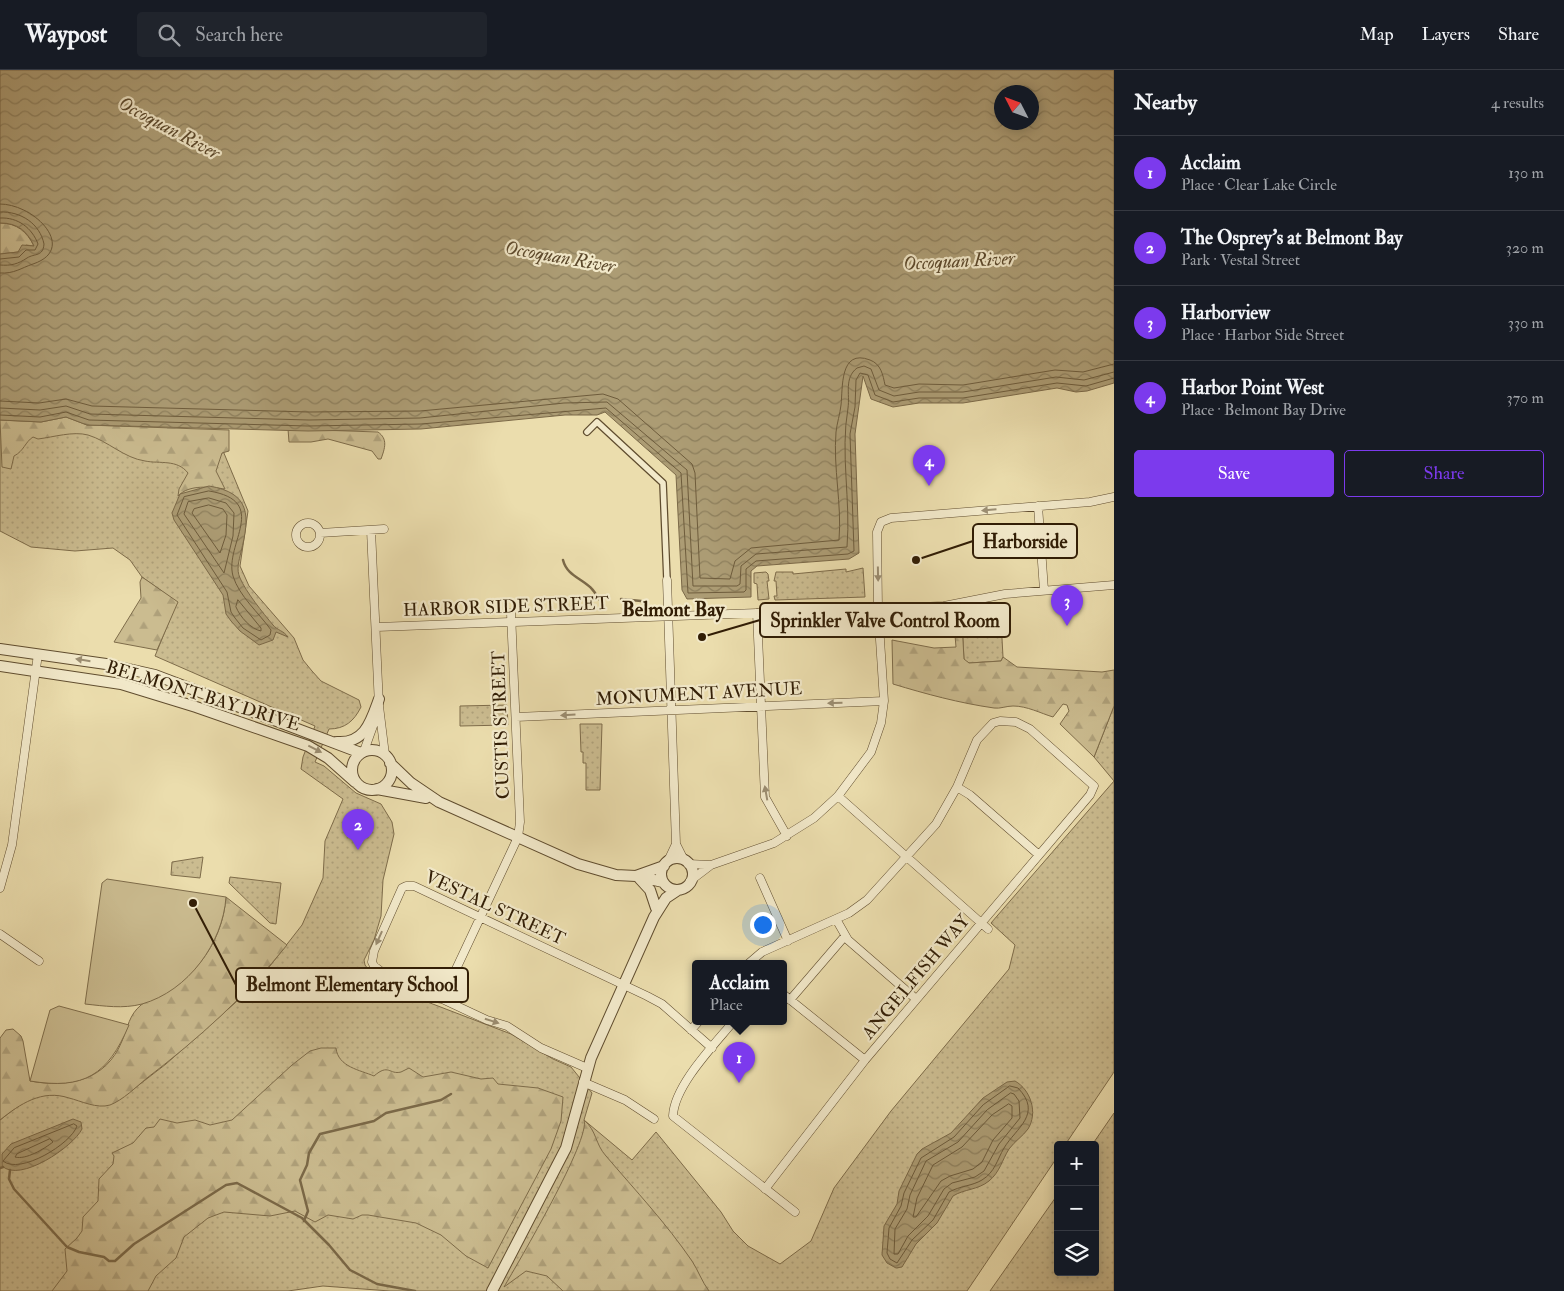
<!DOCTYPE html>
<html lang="en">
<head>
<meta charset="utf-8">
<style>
  body { margin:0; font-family:"IM FELL Double Pica",serif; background:#20242c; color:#f1f3f6 }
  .controls { position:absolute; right:15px; bottom:15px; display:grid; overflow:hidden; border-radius:5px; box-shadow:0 2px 12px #0003 }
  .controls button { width:45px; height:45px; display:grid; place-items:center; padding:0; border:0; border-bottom:1px solid #363941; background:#171b24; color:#f1f3f6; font:25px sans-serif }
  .compass { position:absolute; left:994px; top:15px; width:45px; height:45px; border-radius:50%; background:#171b24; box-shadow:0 2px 12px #0003; rotate:312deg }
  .you { position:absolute; left:762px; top:854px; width:18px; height:18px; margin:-12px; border:4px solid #fff; border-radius:50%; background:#1a73e8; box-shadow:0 0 0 8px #1a73e833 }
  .badge { display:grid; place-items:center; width:32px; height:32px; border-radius:50%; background:#7c3aed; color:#fff; font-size:16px; font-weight:700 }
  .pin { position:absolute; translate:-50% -41px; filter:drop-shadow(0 1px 2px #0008) }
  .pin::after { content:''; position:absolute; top:26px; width:18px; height:15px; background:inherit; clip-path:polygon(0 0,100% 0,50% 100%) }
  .popup { position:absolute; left:692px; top:890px; width:95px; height:65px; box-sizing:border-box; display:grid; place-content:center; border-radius:5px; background:#171b24; filter:drop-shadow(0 1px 4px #0005); font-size:16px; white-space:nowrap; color:#9ea1a6 }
  .popup b { font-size:19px; color:#f1f3f6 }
  .popup::after { content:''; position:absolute; left:50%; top:100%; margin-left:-10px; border:10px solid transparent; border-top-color:#171b24 }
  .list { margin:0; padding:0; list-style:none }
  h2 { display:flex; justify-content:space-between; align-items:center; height:65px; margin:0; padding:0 20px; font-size:21px }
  h2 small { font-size:16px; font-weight:400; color:#9ea1a6 }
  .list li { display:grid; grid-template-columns:32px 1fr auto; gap:15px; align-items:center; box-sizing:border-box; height:75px; padding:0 20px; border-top:1px solid #363941 }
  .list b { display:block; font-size:19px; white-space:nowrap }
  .list p { margin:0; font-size:16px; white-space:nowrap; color:#9ea1a6 }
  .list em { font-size:16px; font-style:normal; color:#9ea1a6 }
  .actions { display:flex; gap:10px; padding:15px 20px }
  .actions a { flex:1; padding:11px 0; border:1px solid #7c3aed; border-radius:5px; text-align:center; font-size:18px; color:#7c3aed }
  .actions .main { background:#7c3aed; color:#fff }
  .icon { flex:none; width:28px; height:28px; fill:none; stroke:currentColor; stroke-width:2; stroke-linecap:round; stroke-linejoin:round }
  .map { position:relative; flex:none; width:1114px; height:1221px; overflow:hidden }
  header { display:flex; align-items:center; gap:30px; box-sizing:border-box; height:70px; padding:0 25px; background:#171b24; border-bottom:1px solid #363941 }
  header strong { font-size:24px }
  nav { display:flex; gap:28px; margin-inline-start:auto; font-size:18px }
  .search { width:350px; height:45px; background:#20242c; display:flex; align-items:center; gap:12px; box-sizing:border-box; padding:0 18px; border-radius:5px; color:#9ea1a6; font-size:19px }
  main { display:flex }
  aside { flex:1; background:#171b24 }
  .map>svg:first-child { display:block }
  .grass { fill:url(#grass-dots); stroke:#7e6c4a }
  .forest { fill:url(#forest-firs); stroke:#7e6c4a }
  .pitch { fill:#cbbc90; stroke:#7e6c4a }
  .water { fill:url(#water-waves); stroke:#7b6948; fill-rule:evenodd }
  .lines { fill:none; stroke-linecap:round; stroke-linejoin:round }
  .shore { stroke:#6e5c3c; stroke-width:1 }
  .stream { stroke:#7b6948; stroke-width:2.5 }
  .pedestrian-casing { stroke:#604d2f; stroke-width:8 }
  .minor-casing { stroke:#604d2f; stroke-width:9 }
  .tertiary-casing { stroke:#604d2f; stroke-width:12 }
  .pedestrian { stroke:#f2e9ca; stroke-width:5.5 }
  .minor { stroke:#f2e9ca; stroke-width:8 }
  .tertiary { stroke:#f2e9ca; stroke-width:10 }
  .oneway { fill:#9b8d71 }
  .labels { text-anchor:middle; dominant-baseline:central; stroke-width:4.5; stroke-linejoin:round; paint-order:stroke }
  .street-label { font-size:18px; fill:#311d05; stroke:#f2e9ca }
  .water-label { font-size:19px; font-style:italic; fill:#5c492c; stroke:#f2e9ca }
  .quarter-label { font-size:20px; font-weight:bold; fill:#311d05; stroke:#f2e9ca }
  .leader { fill:none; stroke:#311d05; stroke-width:2 }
  .callout-dot { fill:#311d05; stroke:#f2e9ca; stroke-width:2 }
  .callout { fill:#f2e9ca; stroke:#311d05; stroke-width:2 }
  .callout-label { font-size:19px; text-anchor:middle; font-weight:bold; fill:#311d05 }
</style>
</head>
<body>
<header>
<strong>Waypost</strong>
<div class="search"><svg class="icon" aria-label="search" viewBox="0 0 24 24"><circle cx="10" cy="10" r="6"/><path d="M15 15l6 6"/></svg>Search here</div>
<nav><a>Map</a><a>Layers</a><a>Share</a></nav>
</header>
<main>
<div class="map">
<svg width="1114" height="1221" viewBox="0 0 1114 1221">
  <defs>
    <pattern id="grass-dots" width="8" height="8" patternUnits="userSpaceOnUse" patternTransform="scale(1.25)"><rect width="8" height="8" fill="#cbbc90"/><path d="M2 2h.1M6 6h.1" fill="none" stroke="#afa17b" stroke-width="1.8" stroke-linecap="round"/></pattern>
    <pattern id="forest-firs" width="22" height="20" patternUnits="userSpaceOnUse" patternTransform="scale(1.25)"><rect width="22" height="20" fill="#cbbc90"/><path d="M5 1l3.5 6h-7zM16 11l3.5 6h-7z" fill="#afa17b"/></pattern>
    <pattern id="water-waves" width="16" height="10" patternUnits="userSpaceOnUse" patternTransform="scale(1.25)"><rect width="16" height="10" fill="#ac9c74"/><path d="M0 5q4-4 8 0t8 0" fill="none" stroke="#8d7f5d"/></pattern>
  </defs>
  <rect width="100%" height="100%" fill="#ebddad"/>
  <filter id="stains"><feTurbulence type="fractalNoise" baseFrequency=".004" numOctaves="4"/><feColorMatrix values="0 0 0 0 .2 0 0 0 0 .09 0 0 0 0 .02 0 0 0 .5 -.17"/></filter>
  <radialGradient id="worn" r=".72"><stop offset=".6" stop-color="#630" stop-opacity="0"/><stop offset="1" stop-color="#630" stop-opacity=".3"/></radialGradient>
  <!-- grass -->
  <path class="grass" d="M0,355L221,376L248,441L240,496L249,516L294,568L303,590L312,601L321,611L359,630L361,637C354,651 345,659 329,659L315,692L324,696L356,723L381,734L392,752L394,764L383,810L381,846L374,870L364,890L365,895L371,903L391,918L511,964L553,989L571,997L592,1023L584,1050L632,1090L656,1062L721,1142L733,1161L748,1176L780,1194L811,1171L834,1118L891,1041L1009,899L1015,875L991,853L1114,711L1094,687L1114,636V1002L1065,1075H1058V1086L967,1221H390L323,1216L288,1221H0V1050L31,1026L131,1021L166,994L235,933L270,896L302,855L323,808L325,771L343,729L301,699L303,687L315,656L155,586L177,532L142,507L130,490L113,478L75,481L31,477L0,461Z
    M863,498L865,527L775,530L774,526H777L776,511H774L776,502H793V504L846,499V502Z
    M766,502L768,504L769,511H767L769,529L758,530L757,514L754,513V503Z
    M998,547L1001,550L1003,587L1001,591L969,593L964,590L962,553L965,550Z
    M507,635L508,655L460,656V636Z
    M580,654H602L600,720H586V693H583V682H581Z
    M203,787L200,808L171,805L172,792Z
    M230,807L281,813L276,854L270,853L229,813Z
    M1114,1043V1221H990L1058,1124V1202H1095V1075H1092Z"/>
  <!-- forest -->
  <path class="forest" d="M0,153C17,153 27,162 34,176L26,175L18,182L0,184Z
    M66,347L87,355L229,360V381L222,383L216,401L225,419C211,417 189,414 178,426L179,419L188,403C177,389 160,394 145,391C124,388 108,371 88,365C73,361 54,367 38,369L33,367C25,372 24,381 14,386L11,399L2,397L0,350L41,352Z
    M288,359L378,362C388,369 385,378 381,389H378L372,381L328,369L311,372H289Z
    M142,507L178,532L157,580L114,572L141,528L140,512Z
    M962,553L964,589L969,593L1001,591L1003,587L1017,597L1102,602L1114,600V636L1094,687L1060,654L1069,641L1067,635L1063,634L1053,647C1040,643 1027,636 1013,636C1006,636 1000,639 994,638C959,633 926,624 893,614L892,570L934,578L956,577L954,554Z
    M226,827L287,875C247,925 198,969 147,1008C136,1017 123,1030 110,1035C97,1039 81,1031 69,1028C42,1019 20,1034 0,1050V968L6,960L13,959L21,966L23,971L30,1011C68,1018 106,1011 122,971C128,957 129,945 141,935C148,929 160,927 168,921C201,900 223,867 226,827Z
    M321,978H336C338,997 360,1000 374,1006C389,993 389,1005 401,1002C404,1001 406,999 409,998L423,1007L451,1002L481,1009L493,1008L498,1014L538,1018L563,1027L561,1051L551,1079L488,1198L466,1186L441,1165L416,1153L368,1145H362L353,1149L328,1145L315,1152L295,1141L270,1146L224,1142L208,1148L184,1167L176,1188L156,1206L148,1221H52L67,1201L65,1179L77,1168L82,1161L83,1147L98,1131L99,1109L113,1094L114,1086L112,1083L133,1073L146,1058L154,1057L160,1049L177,1053L195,1050L210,1055L232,1050L292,995L310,981Z
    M584,1050C597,1061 595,1074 606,1086C635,1120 666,1153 692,1191C698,1200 702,1212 709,1221H563L547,1206L526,1201L504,1217C518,1193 591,1069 584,1050Z"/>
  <!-- pitch -->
  <path class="pitch" d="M107,809L226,827C223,873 188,921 142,934C123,939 104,936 85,934L102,813Z
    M59,936L129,955C108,1005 84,1020 30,1011L50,940Z"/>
  <!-- water -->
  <path class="water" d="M0,0H1114V313L1087,321L1076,322L1057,318L963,333H919L893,337L871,329L863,306L855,364L859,483L849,489L757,496L751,501V527L687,529L682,520L676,405L605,342L597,345H565L421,359L308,361L87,355L66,347L41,352L0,350V184L18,182L22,175L34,176C27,161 18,153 0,153ZM1032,22V52H1002V22Z
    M209,416C251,423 250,446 241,482C239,491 236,499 240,508C246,522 263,543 273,555C277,560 284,561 288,567L276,562L273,570L259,575L240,561L231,551L226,544L223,525L174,450L172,443L180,424Z
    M1015,1011C1031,1020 1038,1043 1028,1059C1023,1066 1015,1071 1009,1079C1002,1090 1000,1102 989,1111C978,1120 964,1119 953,1126L937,1153L916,1174L902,1197L896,1198L887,1193L882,1185L884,1156L897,1134L899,1121L917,1084L922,1079L951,1063L983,1028L1007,1012Z
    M73,1049L81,1052L82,1059C73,1077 20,1113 2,1096V1084L11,1074Z"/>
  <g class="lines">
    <!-- shore -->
    <path class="shore" d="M0,134C35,134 78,179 33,194C21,198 14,204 0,203
      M0,142C21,141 40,154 44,174C43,187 35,183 27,188C18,194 11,196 0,195
      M0,148C18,147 32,158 38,174L35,180H26L19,187L0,189
      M0,331L39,333L66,329L92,336L309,342L420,341L603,324L618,329L692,394L695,403L700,508L730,509L735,491L751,478L839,470C842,434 833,398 836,362C837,353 840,344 841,335C843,319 839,278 870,290C881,294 883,305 885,315L894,318L919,314L963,315L1055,300L1083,302L1114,294
      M0,338L40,340L66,336L90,344L309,350L420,348L564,333L607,332L687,400L693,516H737L740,514L741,496L756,484L847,477C851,430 840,384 848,338C850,324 844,308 857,298L864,296L871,299L879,320L894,326L919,322H963L1056,307L1084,310L1114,302
      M0,345L40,347L66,342L89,350L308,356L421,354L606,338L681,403L688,523L744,522L746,520V499L756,491L848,484L854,481L850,364L855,337L856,310L860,303L868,305L875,325L893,332L919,328H963L1057,313L1086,316L1114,308
      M209,421C271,431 224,474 233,506C239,526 259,543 271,560L270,565L261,570L243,558L235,548L231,542L227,522L177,445L184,427Z
      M209,428L226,433L234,443L233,466L224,503L184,444L188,432Z
      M209,435L223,439L227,445L226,465L220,483L192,443L194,439Z
      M238,530L261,558V561C251,559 240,547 236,537Z
      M1010,1016L1018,1018C1043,1044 1016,1058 1004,1078C997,1090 995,1102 982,1110C972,1116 960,1116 949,1122L933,1150L912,1170L897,1193L890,1189L887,1183L889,1158L901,1136L904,1123L921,1088L954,1067L983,1035Z
      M1011,1023L1014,1024L1019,1031L1020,1048L999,1074L984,1101L975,1107L952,1113L944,1119L928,1146L908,1166L898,1184H894L895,1159L907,1139L910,1125L926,1091L958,1072L987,1040Z
      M1009,1034L1012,1036V1048L993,1070L982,1092L973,1099L950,1106L941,1111L916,1147H913L917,1128L933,1095L962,1077L992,1045Z
      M74,1054L77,1056C71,1074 20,1105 3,1091L14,1078Z
      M50,1069L53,1072C44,1079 26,1090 15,1087L17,1084Z"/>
    <!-- stream -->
    <path class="stream" d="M563,490C568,510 591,509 598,529L602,530
      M621,529L641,531
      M0,1098L3,1097
      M10,1100L9,1109L14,1119L67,1177L79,1182L104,1187L109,1191H115L134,1174L226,1115L237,1113L302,1148L329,1175L350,1200L377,1214L415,1221
      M304,1151L308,1141L300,1110L307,1095L309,1083L320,1064L374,1051L386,1043L441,1030L451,1024"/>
    <!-- pedestrian casing -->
    <g class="pedestrian-casing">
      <path id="pedestrian" d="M587,362L597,352L663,413L667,510"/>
    </g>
    <!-- minor casing -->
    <g class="minor-casing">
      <path id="minor" d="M1038,436L1044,520
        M296 465a12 12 0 1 1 24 0a12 12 0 1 1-24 0Z
        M371,460L379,636L385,685
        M320,463L384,459
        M667,510L676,774L684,790
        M757,543L765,727L787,766
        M377,557L944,536L1005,524L1114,515
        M516,647L884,631
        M364,681L377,645
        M957,717L970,725L1039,785
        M838,726L988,859
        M668,791L676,774
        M688,794L711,795
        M760,808L788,871
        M690,811L711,795L774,773L814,748L838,726L871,682L881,653L884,631L878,539L877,462L881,452L891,448L1090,432L1114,427
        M0,818L12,775L38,584
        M836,849L848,870L916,929
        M0,864L39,891
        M748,894L762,882L849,843L867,830L936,754L957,717L977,670L993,653L1000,651L1016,652L1030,659L1094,716L1090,725L865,990L765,1119
        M783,924L865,990
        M442,929L518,767L520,752L511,543
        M790,930L845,866
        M733,952C714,975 674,1016 673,1046L795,1142
        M691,960L698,952
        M587,998L541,978L507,956L487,950L442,929L427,927L395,912L374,896L372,892L374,881L402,818L406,816H414L647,926L662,934L712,978
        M583,1012L625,1030L654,1049"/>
    </g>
    <!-- tertiary casing -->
    <g class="tertiary-casing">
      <path id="tertiary" d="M0,579L106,594L155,605L361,683
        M0,596L121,614L196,637L308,676L328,688L355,712
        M337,672C365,674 371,651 379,629
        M352 700a20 20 0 1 1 40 0a20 20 0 1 1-40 0Z
        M390,693L411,713L439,732L578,794L616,805L636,806L663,812
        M377,719L426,728
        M661 804a16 16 0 1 1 32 0a16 16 0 1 1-32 0Z
        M636,806L664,796
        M639,808L650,820L656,838
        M492,1221L566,1078L591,988L654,847L666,828L678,820"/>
    </g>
    <!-- pedestrian -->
    <use href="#pedestrian" class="pedestrian"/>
    <!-- minor -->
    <use href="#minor" class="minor"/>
    <!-- tertiary -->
    <use href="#tertiary" class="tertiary"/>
  </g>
  <!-- one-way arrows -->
  <defs><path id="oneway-solid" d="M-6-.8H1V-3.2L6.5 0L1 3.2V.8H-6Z" transform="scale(1.25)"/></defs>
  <g class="oneway">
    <use href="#oneway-solid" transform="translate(989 440) rotate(175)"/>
    <use href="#oneway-solid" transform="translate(878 504) rotate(89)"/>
    <use href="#oneway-solid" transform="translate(83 590) rotate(-171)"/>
    <use href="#oneway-solid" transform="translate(835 633) rotate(178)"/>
    <use href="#oneway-solid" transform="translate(568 645) rotate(177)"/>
    <use href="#oneway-solid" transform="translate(315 679) rotate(27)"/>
    <use href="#oneway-solid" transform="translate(766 723) rotate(-100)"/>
    <use href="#oneway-solid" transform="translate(379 868) rotate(114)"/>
    <use href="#oneway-solid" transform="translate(492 951) rotate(18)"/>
  </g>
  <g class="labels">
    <!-- street labels -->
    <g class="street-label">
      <text transform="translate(506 537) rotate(-2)">HARBOR SIDE STREET</text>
      <text transform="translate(699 624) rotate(-3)">MONUMENT AVENUE</text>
      <text transform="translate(203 626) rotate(17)">BELMONT BAY DRIVE</text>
      <text transform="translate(501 655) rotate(-92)">CUSTIS STREET</text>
      <text transform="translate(495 838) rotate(25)">VESTAL STREET</text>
      <text transform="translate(916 907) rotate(-50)">ANGELFISH WAY</text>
    </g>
    <!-- water labels -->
    <g class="water-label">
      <text transform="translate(169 58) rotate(28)">Occoquan River</text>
      <text transform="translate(560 187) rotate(10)">Occoquan River</text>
      <text transform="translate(959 191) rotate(-3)">Occoquan River</text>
    </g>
    <!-- quarter labels -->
    <g class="quarter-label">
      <text x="673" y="539">Belmont Bay</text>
    </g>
  </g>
  <!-- callouts -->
  <path class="leader" d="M916 490L973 471M702 567L760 550M193 833L236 915"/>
  <g class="callout-dot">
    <circle cx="916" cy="490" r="5"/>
    <circle cx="702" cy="567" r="5"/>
    <circle cx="193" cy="833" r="5"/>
  </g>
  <g class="callout">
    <rect x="973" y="454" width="104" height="34" rx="5"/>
    <rect x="760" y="533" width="250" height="34" rx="5"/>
    <rect x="236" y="898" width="232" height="34" rx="5"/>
  </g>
  <g class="callout-label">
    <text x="1025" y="478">Harborside</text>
    <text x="885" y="557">Sprinkler Valve Control Room</text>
    <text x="352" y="921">Belmont Elementary School</text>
  </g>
  <rect width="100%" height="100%" filter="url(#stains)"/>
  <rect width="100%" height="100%" fill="url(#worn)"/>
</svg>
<div class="controls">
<button>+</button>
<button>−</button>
<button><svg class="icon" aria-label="layers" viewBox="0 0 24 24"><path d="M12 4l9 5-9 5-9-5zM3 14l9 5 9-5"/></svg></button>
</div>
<svg class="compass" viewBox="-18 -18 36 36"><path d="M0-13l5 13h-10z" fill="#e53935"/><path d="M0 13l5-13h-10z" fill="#9ea1a6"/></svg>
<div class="you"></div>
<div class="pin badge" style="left:739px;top:1013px">1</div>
<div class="popup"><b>Acclaim</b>Place</div>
<div class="pin badge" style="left:358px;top:780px">2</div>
<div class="pin badge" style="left:1067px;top:556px">3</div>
<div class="pin badge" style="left:929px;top:416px">4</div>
</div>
<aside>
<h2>Nearby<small>4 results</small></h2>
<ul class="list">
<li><span class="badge">1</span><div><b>Acclaim</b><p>Place · Clear Lake Circle</p></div><em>130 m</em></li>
<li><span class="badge">2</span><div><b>The Osprey's at Belmont Bay</b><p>Park · Vestal Street</p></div><em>320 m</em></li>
<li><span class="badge">3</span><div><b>Harborview</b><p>Place · Harbor Side Street</p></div><em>330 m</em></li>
<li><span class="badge">4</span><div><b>Harbor Point West</b><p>Place · Belmont Bay Drive</p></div><em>370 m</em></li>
</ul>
<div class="actions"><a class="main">Save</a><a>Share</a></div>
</aside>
</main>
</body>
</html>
